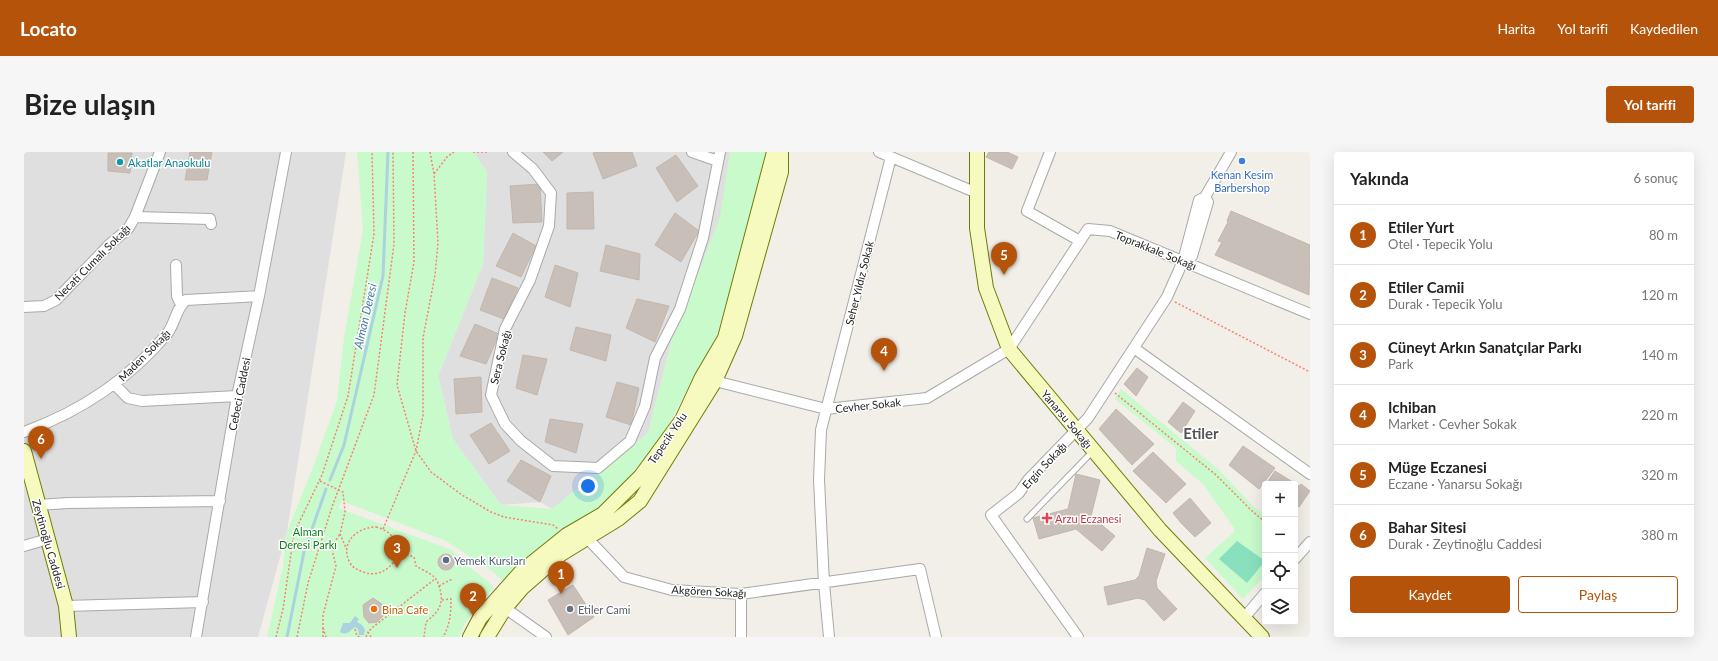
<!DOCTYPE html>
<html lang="tr">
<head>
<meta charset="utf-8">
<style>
  body { margin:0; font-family:Lato,sans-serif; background:#f6f6f6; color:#222 }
  .controls { position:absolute; right:12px; bottom:12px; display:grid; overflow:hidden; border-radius:4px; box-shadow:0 4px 16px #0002 }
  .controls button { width:36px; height:36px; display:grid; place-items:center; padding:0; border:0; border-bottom:1px solid #e0e0e0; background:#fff; color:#222; font:20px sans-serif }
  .you { position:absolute; left:564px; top:334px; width:14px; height:14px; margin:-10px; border:3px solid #fff; border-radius:50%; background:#1a73e8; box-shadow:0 0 0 6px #1a73e833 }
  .badge { display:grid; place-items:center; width:26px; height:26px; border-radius:50%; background:#b45309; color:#fff; font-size:13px; font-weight:700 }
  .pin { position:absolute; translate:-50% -33px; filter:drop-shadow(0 1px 2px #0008) }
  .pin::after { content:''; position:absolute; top:21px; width:14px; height:12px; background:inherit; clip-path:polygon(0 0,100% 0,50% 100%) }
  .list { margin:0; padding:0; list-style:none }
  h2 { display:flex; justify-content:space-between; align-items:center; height:52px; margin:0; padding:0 16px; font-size:17px }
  h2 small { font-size:13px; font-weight:400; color:#767676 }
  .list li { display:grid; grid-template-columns:26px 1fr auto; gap:12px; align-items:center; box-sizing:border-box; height:60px; padding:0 16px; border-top:1px solid #e0e0e0 }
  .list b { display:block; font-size:15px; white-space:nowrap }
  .list p { margin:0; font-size:13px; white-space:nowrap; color:#767676 }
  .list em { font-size:13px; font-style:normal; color:#767676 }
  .actions { display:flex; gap:8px; padding:12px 16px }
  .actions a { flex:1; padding:9px 0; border:1px solid #b45309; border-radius:4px; text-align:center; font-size:14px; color:#b45309 }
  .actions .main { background:#b45309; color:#fff }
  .icon { flex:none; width:22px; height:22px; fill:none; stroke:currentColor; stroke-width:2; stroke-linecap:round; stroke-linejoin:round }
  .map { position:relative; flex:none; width:1286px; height:485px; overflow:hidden; border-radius:4px }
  header { display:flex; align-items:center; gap:24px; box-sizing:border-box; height:56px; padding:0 20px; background:#b45309; color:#fff }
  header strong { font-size:19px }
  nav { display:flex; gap:22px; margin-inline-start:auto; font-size:14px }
  .intro { display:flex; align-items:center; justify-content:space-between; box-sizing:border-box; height:96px; padding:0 24px }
  h1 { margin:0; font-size:28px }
  .button { padding:10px 18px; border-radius:4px; background:#b45309; color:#fff; font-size:14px; font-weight:700 }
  main { display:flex; gap:24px; padding:0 24px }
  aside { flex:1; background:#fff; border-radius:4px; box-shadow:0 4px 16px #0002 }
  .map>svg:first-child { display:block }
  .residential { fill:#e0dfdf }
  .park { fill:#c8facc }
  .pitch { fill:#88e0be }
  .water { fill:#aad3df }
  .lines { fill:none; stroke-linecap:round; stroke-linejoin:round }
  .stream { stroke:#aad3df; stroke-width:3 }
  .building { fill:#c7bfb8; stroke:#c4b6ab }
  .lane-casing { stroke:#a9a9a9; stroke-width:7 }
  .street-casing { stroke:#a9a9a9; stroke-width:12 }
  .secondary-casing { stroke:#707d05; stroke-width:16 }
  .path { stroke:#fa8072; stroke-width:1.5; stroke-dasharray:2 2; stroke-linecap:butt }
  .lane { stroke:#fff; stroke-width:5 }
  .street { stroke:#fff; stroke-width:10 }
  .secondary { stroke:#f7fabf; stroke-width:14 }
  .shop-dot { fill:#3f7fe0; stroke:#fff; stroke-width:1.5 }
  .culture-dot { fill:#0f9aa8; stroke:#fff; stroke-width:1.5 }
  .health-dot { fill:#e0444e; stroke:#fff; stroke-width:1.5 }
  .service-dot { fill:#5c6f8a; stroke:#fff; stroke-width:1.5 }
  .food-dot { fill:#e8710a; stroke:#fff; stroke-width:1.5 }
  .worship-dot { fill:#6b7280; stroke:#fff; stroke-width:1.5 }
  .labels { text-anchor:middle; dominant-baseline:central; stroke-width:3; stroke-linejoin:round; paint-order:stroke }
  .culture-label { font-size:11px; fill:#0d838f; stroke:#fff; text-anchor:start }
  .shop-label { font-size:11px; fill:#366cbe; stroke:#fff }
  .street-label { font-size:11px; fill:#222; stroke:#fff }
  .health-label { font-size:11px; fill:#be3a42; stroke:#fff; text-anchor:start }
  .park-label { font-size:11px; fill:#0c8416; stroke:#fff }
  .service-label { font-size:11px; fill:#4e5e75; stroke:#fff; text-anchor:start }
  .food-label { font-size:11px; fill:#c56008; stroke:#fff; text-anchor:start }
  .worship-label { font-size:11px; fill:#5b616d; stroke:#fff; text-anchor:start }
  .water-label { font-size:12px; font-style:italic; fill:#4a7aab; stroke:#fff }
  .district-label { font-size:15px; font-weight:bold; fill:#555; stroke:#fff }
</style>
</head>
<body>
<header>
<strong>Locato</strong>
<nav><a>Harita</a><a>Yol tarifi</a><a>Kaydedilen</a></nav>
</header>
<div class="intro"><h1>Bize ulaşın</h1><a class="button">Yol tarifi</a></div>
<main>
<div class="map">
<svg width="1286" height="485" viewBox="0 0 1286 485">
  <rect width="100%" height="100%" fill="#f2efe9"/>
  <!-- residential -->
  <path class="residential" d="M0,0H322L263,380L234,485H0Z
    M450,0H723L647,191L624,281L528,357L516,350L477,353L429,287L414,224L459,112L463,21Z"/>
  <!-- park -->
  <path class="park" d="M333,0H450L463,21L459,112L414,224L429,287L477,353L528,357L624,281L647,191L696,65L706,0H743L718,96L693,183L636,289L576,357L551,370L523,389L480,430L468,419L422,389L318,349L314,356L428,398C440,413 456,422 470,435L441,471L435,485H243L259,414L263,380L289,315L313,249L320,185L339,78Z
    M1097,237L1195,318L1229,354L1241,363V424L1219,447L1181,406L1210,380V376L1179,332L1152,309V296L1091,247Z"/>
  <!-- pitch -->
  <path class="pitch" d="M1213,389L1241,409L1223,431L1195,407Z"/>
  <!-- water -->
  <path class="water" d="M331,464L335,467L333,470L338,473L341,478L340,483H335L334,477L331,475C325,479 324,484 316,480L319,471H326Z"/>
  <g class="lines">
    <!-- stream -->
    <path class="stream" d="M306,328L320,293L359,124L364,0
      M263,485L280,400L302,337"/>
  </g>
  <!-- building -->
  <path class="building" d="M166,0H188L183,28H161Z
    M519,0H539L528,9Z
    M574,0H608L613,14L579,27L569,1Z
    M965,0H983L994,5L988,17L962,5Z
    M84,1H108L106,21L84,19Z
    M652,3L674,34L653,50L632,16Z
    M516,32L518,70L489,71L486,34Z
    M569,40L570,77H543V41Z
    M1207,59L1286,93L1285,143L1191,103L1198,90L1194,89L1204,70L1203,69Z
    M651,61L675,79L657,110L631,93Z
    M489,81L512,94L497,125L472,114Z
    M582,93L616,102L615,128L576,119Z
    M531,113L554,121L546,155L521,145Z
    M468,126L494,136L480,167L456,158Z
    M613,147L645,154L631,190L602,176Z
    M451,172L475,182L462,212L436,204Z
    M552,175L587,183L582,209L546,198Z
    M499,203L523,207L513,243L492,236Z
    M1113,216L1124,225L1112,244L1100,232Z
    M457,225L458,260L432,262L430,227Z
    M593,230L615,236L607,273L582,265Z
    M1159,250L1171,259L1157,281L1144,270Z
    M1092,257L1130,292L1108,313L1075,277Z
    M526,267L559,272L552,301L521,290Z
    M467,271L486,299L465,312L446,283Z
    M1219,294L1251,316L1235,337L1205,313Z
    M1129,300L1162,332L1142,351L1109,319Z
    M497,308L527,324L516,350L483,329Z
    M1251,319L1275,334L1277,332L1286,339L1275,355L1271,351V332H1242Z
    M1052,322L1076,328L1067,364L1091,384L1078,399L1052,377L1015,387L1009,366L1044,357Z
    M1166,346L1187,371L1171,385L1157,371L1149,361Z
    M1123,396L1141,402L1132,429L1133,436L1153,457L1140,469L1121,448L1114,446L1084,453L1080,435L1111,428L1115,424Z
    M414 410a8 8 0 1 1 16 0a8 8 0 1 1-16 0Z
    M549,433L570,465L544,483L524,448Z
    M349,446L359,453L361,462L353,470L345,471L340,465L339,453Z"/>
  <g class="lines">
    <!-- lane casing -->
    <g class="lane-casing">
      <path id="lane" d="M1003,367L1069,299"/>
    </g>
    <!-- street casing -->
    <g class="street-casing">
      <path id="street" d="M489,0L509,17L527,41L525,74L506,128L481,177L467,243L481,272L497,289L529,314L574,316L606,289L621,254L631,206L656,157L679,86L696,0
        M668,0L694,9
        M855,0L953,41
        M1026,0L1003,59L1056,89
        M111,65L186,67L187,72
        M1159,109L1168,104L1184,50L1181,45
        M152,113L153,144L157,153
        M0,155L20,154L32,148L86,92L104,77L111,65L136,0
        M1110,196L1286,322
        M691,229L802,257L903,246L985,197L1064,77L1086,79L1286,162
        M90,232L104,246L118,249L213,244
        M0,280C55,260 105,227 143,182C151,172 152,156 162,148L235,144
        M14,353L44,351L196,349
        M564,387L600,425L648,438L717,442L896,417L912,485
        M0,394L24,387
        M1271,407L1286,390
        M717,442V485
        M42,454L179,450
        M481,456L522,485
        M1220,466L1241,441
        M172,485L213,244L235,144L262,0
        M805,485L800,431L795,328L797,278L867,5
        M1054,485L967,363L995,341L1004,328L1064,266L1143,145L1159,109L1175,48L1181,45L1207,0"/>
    </g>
    <!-- secondary casing -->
    <g class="secondary-casing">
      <path id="secondary" d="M953,0V76L962,136L985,197L1136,378L1238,485
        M0,299L42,454L45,485
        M446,485L456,466L497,420L543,383L579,362L617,324L658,268L678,225L701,186L750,0
        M463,485L481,456L498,436L537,402L594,367L616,349L691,229L711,184L757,20V0"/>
    </g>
    <!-- path -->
    <path class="path" d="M389,0L390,110L381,161L373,233L392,299L407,320L438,343L467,360L480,365L529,373L534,377
      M406,0L410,22
      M449,0H464
      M1151,150L1286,220
      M1091,241L1192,323L1227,358L1241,370
      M296,329L319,340L321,360L316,382L323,398
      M352,375C366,379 372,386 375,400C369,416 355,426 339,420C334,418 329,416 326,411C315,391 333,375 352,375Z
      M359,377L392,299L399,263V186L411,123L414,91L410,22L423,5L430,0
      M375,400L390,405L392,414C397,417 404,420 409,424C412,426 414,430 415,434C421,452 415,459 402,470L400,485
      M415,434L428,427
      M418,448L427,447C427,461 426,473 419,485
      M299,476L302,485
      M331,477L333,484L336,485
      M252,485L259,457L270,381L298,323L324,244L350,82L348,0
      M273,485L284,431L308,355L350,243L370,92L369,0
      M299,485V463L312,414L309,402L310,391L316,382
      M342,485L344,480
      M347,485L344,480L349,475L411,427"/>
    <!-- lane -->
    <use href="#lane" class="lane"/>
    <!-- street -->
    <use href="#street" class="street"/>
    <!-- secondary -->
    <use href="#secondary" class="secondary"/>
  </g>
  <!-- markers -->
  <circle class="shop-dot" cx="1218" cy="9" r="4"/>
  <circle class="culture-dot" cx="96" cy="10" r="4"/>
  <path class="health-dot" d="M1021 360h4v4h4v4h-4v4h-4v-4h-4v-4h4z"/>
  <circle class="service-dot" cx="422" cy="408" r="4"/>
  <circle class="food-dot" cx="350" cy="457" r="4"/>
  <circle class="worship-dot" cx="546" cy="457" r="4"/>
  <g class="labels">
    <!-- culture labels -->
    <g class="culture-label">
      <text x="104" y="10">Akatlar Anaokulu</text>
    </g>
    <!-- shop labels -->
    <g class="shop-label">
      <text x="1218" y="22">Kenan Kesim<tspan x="1218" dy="13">Barbershop</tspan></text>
    </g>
    <!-- street labels -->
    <g class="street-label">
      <text transform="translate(1132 98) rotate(22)">Toprakkale Sokağı</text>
      <text transform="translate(68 110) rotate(-45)">Necati Cumalı Sokağı</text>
      <text transform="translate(835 131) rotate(-76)">Seher Yıldız Sokak</text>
      <text transform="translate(120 203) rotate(-45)">Maden Sokağı</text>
      <text transform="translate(476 205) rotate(-76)">Sera Sokağı</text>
      <text transform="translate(215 242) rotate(-79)">Cebeci Caddesi</text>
      <text transform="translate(844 253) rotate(-6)">Cevher Sokak</text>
      <text transform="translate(1043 267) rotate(50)">Yanarsu Sokağı</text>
      <text transform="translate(643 286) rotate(-56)">Tepecik Yolu</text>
      <text transform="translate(1020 313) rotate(-47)">Ergin Sokağı</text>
      <text transform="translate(25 392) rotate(74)">Zeytinoğlu Caddesi</text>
      <text transform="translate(685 439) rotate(3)">Akgören Sokağı</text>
    </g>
    <!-- health labels -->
    <g class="health-label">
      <text x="1031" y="366">Arzu Eczanesi</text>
    </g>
    <!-- park labels -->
    <g class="park-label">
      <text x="284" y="379">Alman<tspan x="284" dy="13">Deresi Parkı</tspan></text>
    </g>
    <!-- service labels -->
    <g class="service-label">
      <text x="430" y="408">Yemek Kursları</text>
    </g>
    <!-- food labels -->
    <g class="food-label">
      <text x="358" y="457">Bina Cafe</text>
    </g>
    <!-- worship labels -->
    <g class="worship-label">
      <text x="554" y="457">Etiler Cami</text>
    </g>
    <!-- water labels -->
    <g class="water-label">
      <text transform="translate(341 164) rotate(-77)">Alman Deresi</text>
    </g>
    <!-- district labels -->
    <g class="district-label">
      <text x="1177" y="281">Etiler</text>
    </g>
  </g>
</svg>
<div class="controls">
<button>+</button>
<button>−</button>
<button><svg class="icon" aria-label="locate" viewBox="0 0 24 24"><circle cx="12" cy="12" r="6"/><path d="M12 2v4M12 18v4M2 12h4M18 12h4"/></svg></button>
<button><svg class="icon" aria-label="layers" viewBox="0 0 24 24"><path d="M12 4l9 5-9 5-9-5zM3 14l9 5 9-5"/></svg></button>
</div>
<div class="you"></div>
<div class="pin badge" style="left:537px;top:442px">1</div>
<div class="pin badge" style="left:449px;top:464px">2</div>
<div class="pin badge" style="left:373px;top:416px">3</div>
<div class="pin badge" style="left:860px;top:219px">4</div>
<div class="pin badge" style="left:980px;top:123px">5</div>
<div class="pin badge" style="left:17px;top:307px">6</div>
</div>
<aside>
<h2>Yakında<small>6 sonuç</small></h2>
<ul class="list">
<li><span class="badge">1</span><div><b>Etiler Yurt</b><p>Otel · Tepecik Yolu</p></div><em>80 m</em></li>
<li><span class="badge">2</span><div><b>Etiler Camii</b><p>Durak · Tepecik Yolu</p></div><em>120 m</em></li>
<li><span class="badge">3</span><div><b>Cüneyt Arkın Sanatçılar Parkı</b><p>Park</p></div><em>140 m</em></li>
<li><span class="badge">4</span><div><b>Ichiban</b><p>Market · Cevher Sokak</p></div><em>220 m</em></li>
<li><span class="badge">5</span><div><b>Müge Eczanesi</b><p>Eczane · Yanarsu Sokağı</p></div><em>320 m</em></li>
<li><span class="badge">6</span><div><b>Bahar Sitesi</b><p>Durak · Zeytinoğlu Caddesi</p></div><em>380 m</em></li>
</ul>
<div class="actions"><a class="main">Kaydet</a><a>Paylaş</a></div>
</aside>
</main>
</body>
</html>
